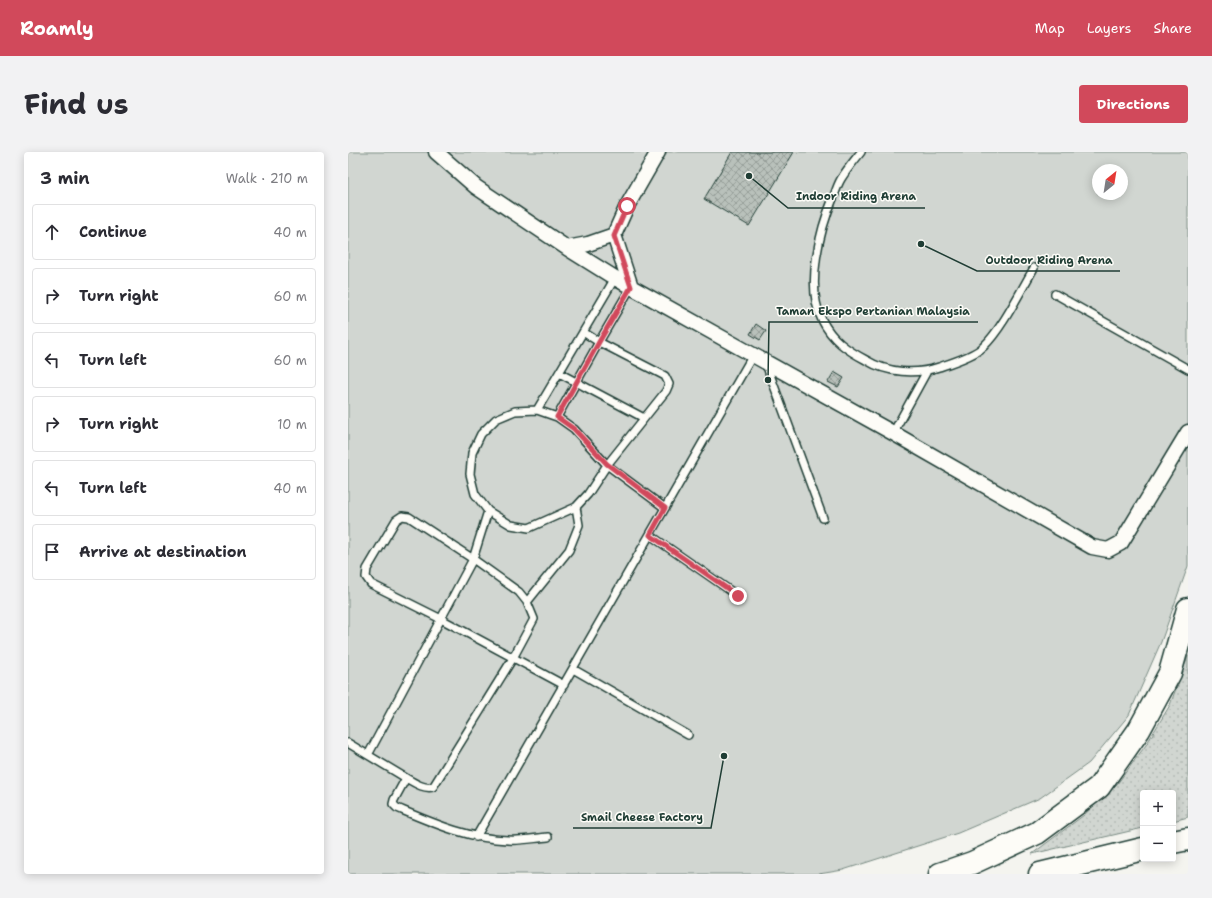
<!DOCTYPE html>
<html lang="en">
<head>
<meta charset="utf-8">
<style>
  body { margin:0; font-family:"Shantell Sans",sans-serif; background:#f2f2f3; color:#2b2b33 }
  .controls { position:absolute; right:12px; bottom:12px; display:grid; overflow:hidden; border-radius:4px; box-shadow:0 2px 10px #0003 }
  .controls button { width:36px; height:36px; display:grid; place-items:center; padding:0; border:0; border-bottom:1px solid #e1e1e2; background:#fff; color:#2b2b33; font:20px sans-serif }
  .compass { position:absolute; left:744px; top:12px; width:36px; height:36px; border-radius:50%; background:#fff; box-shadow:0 2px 10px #0003; rotate:30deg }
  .stop { position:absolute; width:12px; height:12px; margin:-9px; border:3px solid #d1495b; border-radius:50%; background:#fff }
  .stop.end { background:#d1495b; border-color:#fff; box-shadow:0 1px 4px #0008 }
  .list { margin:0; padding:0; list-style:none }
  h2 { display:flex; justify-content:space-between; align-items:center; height:52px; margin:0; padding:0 16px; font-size:17px }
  h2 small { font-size:13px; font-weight:400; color:#7c7c81 }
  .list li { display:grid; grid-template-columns:26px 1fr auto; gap:12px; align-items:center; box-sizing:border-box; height:56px; margin:0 8px 8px; padding:0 8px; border:1px solid #e1e1e2; border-radius:4px }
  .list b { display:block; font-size:15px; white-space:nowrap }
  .list em { font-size:13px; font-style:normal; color:#7c7c81 }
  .icon { flex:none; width:22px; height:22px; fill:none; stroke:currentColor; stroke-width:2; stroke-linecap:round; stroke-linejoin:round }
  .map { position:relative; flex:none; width:840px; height:722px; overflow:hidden; border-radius:4px }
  header { display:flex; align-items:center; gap:24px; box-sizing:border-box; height:56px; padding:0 20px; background:#d1495b; color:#fff }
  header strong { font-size:19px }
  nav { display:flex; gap:22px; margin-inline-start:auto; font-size:14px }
  .intro { display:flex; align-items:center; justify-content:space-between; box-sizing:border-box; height:96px; padding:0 24px }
  h1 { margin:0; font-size:28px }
  .button { padding:10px 18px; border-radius:4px; background:#d1495b; color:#fff; font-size:14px; font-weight:700 }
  main { display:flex; gap:24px; padding:0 24px }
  aside { flex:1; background:#fff; border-radius:4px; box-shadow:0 2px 10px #0003 }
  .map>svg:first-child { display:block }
  .grass { fill:url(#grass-dots); stroke:#788a82 }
  .park { fill:#d1d6d1; stroke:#788a82; fill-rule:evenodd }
  .building { fill:url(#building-cross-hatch); stroke:#1f3d34 }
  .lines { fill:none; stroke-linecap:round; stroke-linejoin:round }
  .lane-casing { stroke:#1f3d34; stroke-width:10 }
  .street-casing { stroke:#1f3d34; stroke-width:17 }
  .highway-casing { stroke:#1f3d34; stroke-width:25 }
  .lane { stroke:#fdfcf7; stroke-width:7 }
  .street { stroke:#fdfcf7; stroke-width:14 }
  .highway { stroke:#fdfcf7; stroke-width:22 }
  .route { stroke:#d1495b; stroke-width:5 }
  .leader { fill:none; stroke:#1f3d34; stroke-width:1.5 }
  .callout-dot { fill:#1f3d34; stroke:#fdfcf7; stroke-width:1.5 }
  .callout-label { font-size:11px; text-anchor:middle; font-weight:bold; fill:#1f3d34; stroke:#fdfcf7; stroke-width:3; stroke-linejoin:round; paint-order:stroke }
</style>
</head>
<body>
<header>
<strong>Roamly</strong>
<nav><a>Map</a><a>Layers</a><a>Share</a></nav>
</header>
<div class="intro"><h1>Find us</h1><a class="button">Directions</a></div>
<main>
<aside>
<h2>3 min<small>Walk · 210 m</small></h2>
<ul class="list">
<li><svg class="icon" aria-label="ahead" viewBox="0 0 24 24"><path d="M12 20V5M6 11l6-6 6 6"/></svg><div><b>Continue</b></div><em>40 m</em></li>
<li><svg class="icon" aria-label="right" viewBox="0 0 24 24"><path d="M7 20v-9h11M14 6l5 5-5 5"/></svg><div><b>Turn right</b></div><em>60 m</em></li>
<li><svg class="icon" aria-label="left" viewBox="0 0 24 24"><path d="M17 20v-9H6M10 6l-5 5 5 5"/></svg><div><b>Turn left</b></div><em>60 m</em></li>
<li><svg class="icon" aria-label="right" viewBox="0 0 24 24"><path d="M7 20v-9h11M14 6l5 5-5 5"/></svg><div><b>Turn right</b></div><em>10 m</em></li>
<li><svg class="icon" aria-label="left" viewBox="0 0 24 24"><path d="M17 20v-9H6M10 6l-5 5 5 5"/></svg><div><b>Turn left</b></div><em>40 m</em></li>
<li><svg class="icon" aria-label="arrive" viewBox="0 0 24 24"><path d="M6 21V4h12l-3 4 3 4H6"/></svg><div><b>Arrive at destination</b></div></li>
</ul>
</aside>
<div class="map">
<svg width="840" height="722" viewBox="0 0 840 722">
  <defs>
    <pattern id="grass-dots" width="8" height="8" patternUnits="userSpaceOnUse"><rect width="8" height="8" fill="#d1d6d1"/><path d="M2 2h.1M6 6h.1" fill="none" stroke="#b3b9b4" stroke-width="1.8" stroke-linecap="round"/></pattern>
    <pattern id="building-cross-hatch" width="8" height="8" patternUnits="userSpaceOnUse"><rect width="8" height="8" fill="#b9c1bb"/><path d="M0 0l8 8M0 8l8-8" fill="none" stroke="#969e99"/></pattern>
  </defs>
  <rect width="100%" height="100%" fill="#f4f4ef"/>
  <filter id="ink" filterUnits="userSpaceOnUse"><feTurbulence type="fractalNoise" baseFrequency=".025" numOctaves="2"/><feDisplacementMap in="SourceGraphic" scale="8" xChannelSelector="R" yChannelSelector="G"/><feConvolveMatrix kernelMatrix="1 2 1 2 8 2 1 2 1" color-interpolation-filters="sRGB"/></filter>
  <g filter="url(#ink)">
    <!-- grass -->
    <path class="grass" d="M840,504V665L825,669V641H795V676L684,702L736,663L769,632L798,593L822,553Z"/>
    <!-- park -->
    <path class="park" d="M0,0H840V414L813,490L781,563L741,611L692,646L610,681L495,718L471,722H0ZM750,18H774V42H750Z"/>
    <!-- building -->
    <path class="building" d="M384,0H446L401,74L356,47Z
      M408,172L418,179L412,188L402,182Z
      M486,220L496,226L490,235L480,230Z"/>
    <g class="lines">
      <!-- lane casing -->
      <g class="lane-casing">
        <path id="lane" d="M513,0C506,9 499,17 493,27C490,32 488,38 486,44C472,77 457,134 474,168C484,188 499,198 518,208C539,221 568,223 591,215C603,211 626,204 635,195C654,177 672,140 686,116
          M707,142L840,217
          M235,180L251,190L317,224L321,232L318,239L259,313L317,356
          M418,212L475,366
          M211,221L296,266
          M189,258L209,265L226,277L259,313L240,342L228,355L181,376L163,373L140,359L127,342L122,322L124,301L133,282L148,267L167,259Z
          M189,258L267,126
          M209,265L251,190L283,135
          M545,281L579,219
          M302,383L390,444
          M179,450L221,398L231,373L228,355
          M225,517L340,583
          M0,591L58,626L46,648L45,652L49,656C85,671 121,687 160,688C173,689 187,686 200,685
          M20,603L125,407L61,365L54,364L48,368L19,417L18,425L23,432L93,467L216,533
          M58,626C67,631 75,637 85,635L165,506L186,467L179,450L171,440L125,407L140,359
          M128,685L405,203"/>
      </g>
      <!-- street casing -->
      <g class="street-casing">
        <path id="street" d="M88,0L128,35L219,96L267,126L545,281L744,395L760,398L773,391L840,280
          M219,96L240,92L266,83
          M283,135L266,83L279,54L310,0"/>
      </g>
      <!-- highway casing -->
      <g class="highway-casing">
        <path id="highway" d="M825,690L840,687
          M592,722L624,711L689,681L751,635L791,578L822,521L840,457
          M692,722L795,697"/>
      </g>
      <!-- lane -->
      <use href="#lane" class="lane"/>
      <!-- street -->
      <use href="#street" class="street"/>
      <!-- highway -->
      <use href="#highway" class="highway"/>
    </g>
  </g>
  <g class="lines" filter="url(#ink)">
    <!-- route -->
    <path class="route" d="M279,54L266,84L283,135L251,190L209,265L226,277L259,312L317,356L302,383L390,444"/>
  </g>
  <!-- callouts -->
  <path class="leader" d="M401 24L440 56H577M573 92L629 119H772M420 228L421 170H630M376 604L363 676H225"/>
  <g class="callout-dot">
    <circle cx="401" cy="24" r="4"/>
    <circle cx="573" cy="92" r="4"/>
    <circle cx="420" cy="228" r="4"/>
    <circle cx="376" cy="604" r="4"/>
  </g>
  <g class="callout-label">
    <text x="508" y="48">Indoor Riding Arena</text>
    <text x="701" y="112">Outdoor Riding Arena</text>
    <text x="525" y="163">Taman Ekspo Pertanian Malaysia</text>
    <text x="294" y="669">Smail Cheese Factory</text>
  </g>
</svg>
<div class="controls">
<button>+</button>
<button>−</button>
</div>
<svg class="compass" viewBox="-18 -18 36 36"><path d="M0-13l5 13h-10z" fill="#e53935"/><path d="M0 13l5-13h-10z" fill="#7c7c81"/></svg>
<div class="stop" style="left:279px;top:54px"></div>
<div class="stop end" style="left:390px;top:444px"></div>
</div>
</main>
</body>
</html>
